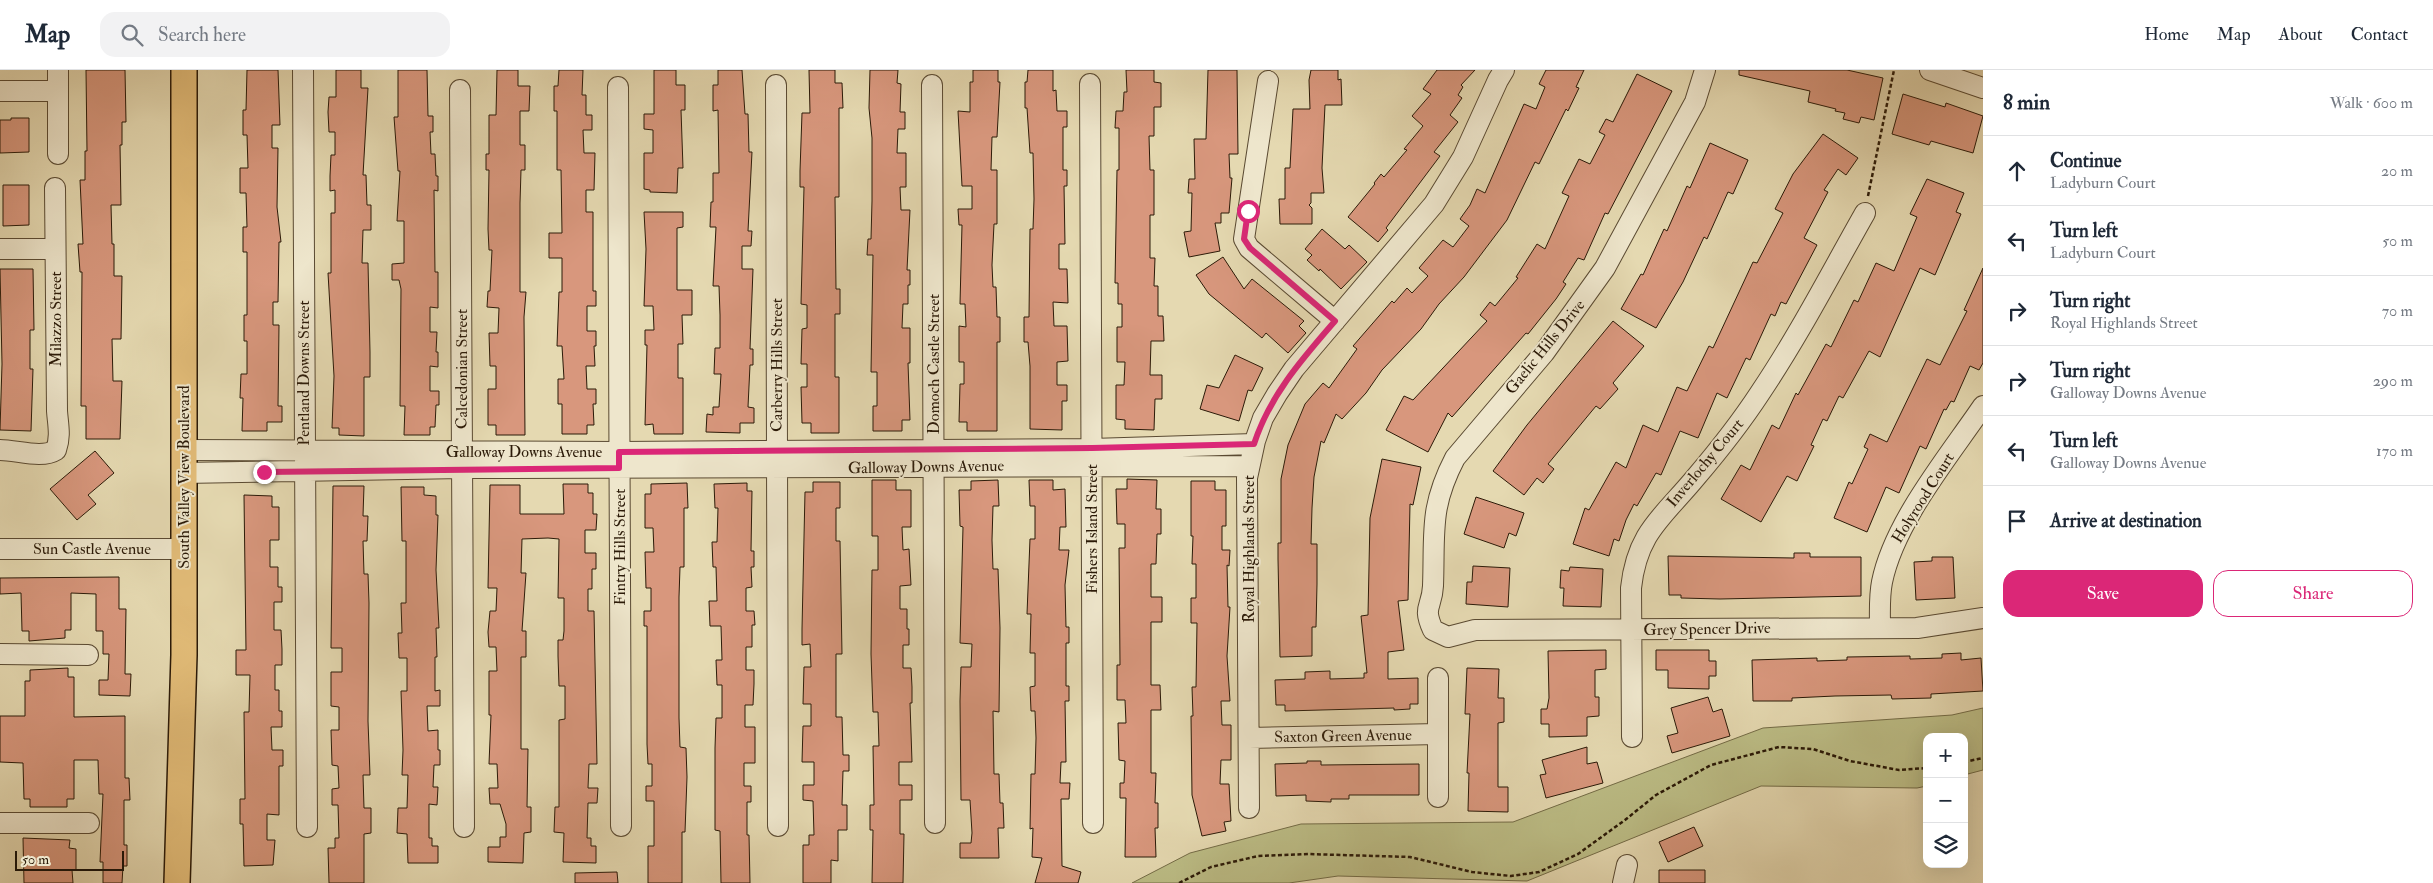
<!DOCTYPE html>
<html lang="en">
<head>
<meta charset="utf-8">
<style>
  body { margin:0; font-family:"IM FELL Double Pica",serif; background:#f2f2f3; color:#1f2937 }
  .controls { position:absolute; right:15px; bottom:15px; display:grid; overflow:hidden; border-radius:10px; box-shadow:0 5px 20px #0002 }
  .controls button { width:45px; height:45px; display:grid; place-items:center; padding:0; border:0; border-bottom:1px solid #e0e1e3; background:#fff; color:#1f2937; font:25px sans-serif }
  .scale { position:absolute; left:15px; bottom:12px; width:109px; box-sizing:border-box; padding-left:5px; border:2px solid #2b1a08; border-top:0; font-size:14px; line-height:18px; white-space:nowrap; color:#2b1a08; -webkit-text-stroke:4px #eee6cc; paint-order:stroke }
  .stop { position:absolute; width:15px; height:15px; margin:-11px; border:4px solid #db2777; border-radius:50%; background:#fff }
  .stop.end { background:#db2777; border-color:#fff; box-shadow:0 1px 5px #0008 }
  .list { margin:0; padding:0; list-style:none }
  h2 { display:flex; justify-content:space-between; align-items:center; height:65px; margin:0; padding:0 20px; font-size:21px }
  h2 small { font-size:16px; font-weight:400; color:#747a83 }
  .list li { display:grid; grid-template-columns:32px 1fr auto; gap:15px; align-items:center; box-sizing:border-box; height:70px; padding:0 20px; border-top:1px solid #e0e1e3 }
  .list b { display:block; font-size:19px; white-space:nowrap }
  .list p { margin:0; font-size:16px; white-space:nowrap; color:#747a83 }
  .list em { font-size:16px; font-style:normal; color:#747a83 }
  .actions { display:flex; gap:10px; padding:15px 20px }
  .actions a { flex:1; padding:11px 0; border:1px solid #db2777; border-radius:15px; text-align:center; font-size:18px; color:#db2777 }
  .actions .main { background:#db2777; color:#fff }
  .icon { flex:none; width:28px; height:28px; fill:none; stroke:currentColor; stroke-width:2; stroke-linecap:round; stroke-linejoin:round }
  .map { position:relative; flex:none; width:1983px; height:813px; overflow:hidden }
  header { display:flex; align-items:center; gap:30px; box-sizing:border-box; height:70px; padding:0 25px; background:#fff; border-bottom:1px solid #e0e1e3 }
  header strong { font-size:24px }
  nav { display:flex; gap:28px; margin-inline-start:auto; font-size:18px }
  .search { width:350px; height:45px; background:#f2f2f3; display:flex; align-items:center; gap:12px; box-sizing:border-box; padding:0 18px; border-radius:15px; color:#747a83; font-size:19px }
  main { display:flex }
  aside { flex:1; background:#fff }
  .map>svg:first-child { display:block }
  .green { fill:#bcbd86; stroke:#746c47 }
  .building { fill:#d8977d; stroke:#2b1a08 }
  .lines { fill:none; stroke-linecap:round; stroke-linejoin:round }
  .minor-casing { stroke:#5a4a32; stroke-width:22 }
  .major-casing { stroke:#2b1a08; stroke-width:28 }
  .path { stroke:#2b1a08; stroke-width:2.5; stroke-dasharray:4 2.5; stroke-linecap:butt }
  .minor { stroke:#eee6cc; stroke-width:20 }
  .major { stroke:#e2bc78; stroke-width:25 }
  .route { stroke:#db2777; stroke-width:6 }
  .labels { text-anchor:middle; dominant-baseline:central; stroke-width:4; stroke-linejoin:round; paint-order:stroke }
  .street-label { font-size:16px; fill:#2b1a08; stroke:#eee6cc }
</style>
</head>
<body>
<header>
<strong>Map</strong>
<div class="search"><svg class="icon" aria-label="search" viewBox="0 0 24 24"><circle cx="10" cy="10" r="6"/><path d="M15 15l6 6"/></svg>Search here</div>
<nav><a>Home</a><a>Map</a><a>About</a><a>Contact</a></nav>
</header>
<main>
<div class="map">
<svg width="1983" height="813" viewBox="0 0 1983 813">
  <rect width="100%" height="100%" fill="#e5d9b1"/>
  <filter id="stains"><feTurbulence type="fractalNoise" baseFrequency=".004" numOctaves="4"/><feColorMatrix values="0 0 0 0 .2 0 0 0 0 .09 0 0 0 0 .02 0 0 0 .5 -.17"/></filter>
  <radialGradient id="worn" r=".72"><stop offset=".6" stop-color="#630" stop-opacity="0"/><stop offset="1" stop-color="#630" stop-opacity=".3"/></radialGradient>
  <!-- green -->
  <path class="green" d="M1983,638V700L1964,705V667H1927V716L1917,718L1761,716L1527,811L1338,806L1289,813H1132L1190,783L1301,754L1513,752L1763,658L1952,645Z"/>
  <!-- building -->
  <path class="building" d="M86,0H125L126,52H122V75H120L121,135H111L112,174H114V206H122L121,269H112L113,311H122L120,369H86V336H81L82,202H80L78,174H83L80,110H85V81H87Z
    M247,0H278L280,55H272V78H278L277,137L281,172H279L278,232H273V255H279L278,336H282V352H267V361H242L243,328H240L241,304H247V271H244V245H247V182H243V157H247L246,123H240V98H248L247,65H243V40H246Z
    M336,0H361V18H368L363,105H366L367,135H371V160H363L362,193H368L370,282V307H364V366L339,365V358H332L334,306L328,203H331V143H335V120L330,121V106L331,85H335V62H329L328,42L329,27H336Z
    M398,0H427L428,46H433V62H430L431,84H435L436,106H438V121L434,120L435,202H438V238L430,237V262H437L436,282H438V297L430,296V321H439V335H436L435,357H430V365H404L405,336H400L401,219L399,210H392V194L404,193V151H397L400,101H398L394,47H398Z
    M497,0H518V16H530L529,41H520V75H525V100H521L520,133V222H526L524,247L525,365H496V355H488V319H496V296H490L489,263H498L499,238L487,237L488,221H490L492,180H489L488,159L489,100H486V84H489V45H496Z
    M559,0H583L582,25H586V45H592V60H583L584,83H595L594,120H586V142H593V221H596V236H587V261H596V276H594L595,296H586L587,319H596V334H593L594,355H587V364H562V334H558V309H564L562,276H557L559,222H562V188H549V163H562L561,100H557V41H554V16H558Z
    M654,0H676V15H685V40H681L683,98H678L677,123L650,122V120L644,119V83H653V60L644,59V44H654Z
    M718,0H742L745,44H748L749,82H752L748,161H752L751,176H742V199H753L750,279H753V295H750L748,337L754,338V353H740V363L706,362L707,344L713,345V337H719L721,304H714L715,278H720V245L719,216H713L716,157H710L711,132H713V103H719L718,40L713,41V15H718Z
    M809,0H835V13H842L843,38H839V127H835L836,219H840V244H835V307H839V363H811V353H802L801,317H807V294H801L802,259L807,258V235L801,234L804,117H800V101L802,43H810Z
    M870,0H898L897,13L901,14L900,42H905V59H898L897,83H906V117H900L901,140H910L907,200H910V215H908V234H903L902,258H910V293H908L910,350H902V361H873V336H877V302H871L873,185H867L868,169H871L872,131V68L869,38Z
    M973,0H998V12H1000L997,67H992L991,100H997V154H994L992,195L993,217H996L997,247H1000V272H997V361H967V352H959L960,314H964V292H959V256L966,257L965,234H960L962,155H959L958,139H972V116H962L958,41L970,42V12H973Z
    M1028,0H1053V21L1056,20L1057,41H1067V57H1063V100H1067V116H1064L1065,174H1059V199H1067L1068,233L1053,232L1054,256H1067L1068,291L1057,292V315H1067V331H1062V360L1030,359V296L1028,272H1024V247H1029L1030,159H1033L1034,129L1033,83H1030L1027,38H1025V12H1027Z
    M1126,0H1154V12L1161,13V37H1154V66H1149L1150,100H1154V145H1150V188H1155L1154,216H1158V246H1163L1164,271H1151L1150,305H1162V329H1155L1154,360L1125,359V350L1116,349V315H1124L1125,292H1117V257H1122V234H1118V213H1115L1117,100H1119V58H1115L1116,41H1123L1124,22H1127Z
    M1208,0H1237L1238,84H1229L1230,108H1232L1229,143H1221V153H1215L1220,181L1189,187L1184,162L1191,161L1192,123H1188L1189,109H1195L1194,69H1206Z
    M1311,0H1338V10L1341,9L1342,35H1325L1322,98L1324,123H1311V133L1309,135L1312,138V154H1280L1279,129H1285V98H1290L1293,39H1310L1309,10Z
    M1437,0H1475L1461,15L1463,17L1458,25L1462,28L1450,45L1458,52L1434,82L1440,86L1386,158L1388,160L1378,172L1348,147L1375,114L1374,113L1381,104L1384,107L1407,80L1404,79L1423,56L1412,46L1431,24L1423,19Z
    M1546,0H1584L1576,17L1579,18L1568,41L1566,39L1539,94L1535,92L1507,150L1464,207L1439,234L1421,259L1382,300L1366,323L1342,349L1336,344L1324,373L1321,371L1314,407L1312,438L1311,474H1317V514L1316,557H1312V586L1280,587L1278,489V473H1281V409L1288,375L1305,334L1323,313L1329,318L1357,279L1353,276L1392,231L1394,233L1407,218L1412,223L1428,206L1419,198L1443,170L1453,177L1469,156L1460,149L1470,135L1477,119L1485,123L1524,34L1536,39L1545,17L1539,14Z
    M1739,0H1847L1883,8L1874,50L1861,47L1859,53L1843,49L1845,43L1835,41L1836,39L1808,32L1810,21L1739,5Z
    M1637,4L1672,21L1608,144L1605,143L1584,190L1578,188L1563,212L1566,214L1556,229L1528,264L1526,263L1452,347L1448,343L1428,382L1386,360L1404,326L1413,330L1487,251L1480,245L1490,232L1495,236L1518,208L1516,207L1537,174L1545,179L1569,126L1562,123L1579,89L1590,94L1605,65L1599,62L1606,49L1613,52Z
    M1903,24L1945,37L1946,33L1983,46L1973,83L1931,71L1929,75L1892,64Z
    M11,48H29V82L0,83V50H11Z
    M1823,64L1858,88L1846,105L1838,99L1824,120L1828,122L1804,168L1817,175L1786,234L1781,232L1775,246L1771,244L1750,290L1746,288L1727,328L1717,323L1698,368L1680,361L1661,405L1656,403L1637,436L1634,434L1626,450L1619,471L1614,469L1609,486L1573,474L1585,438L1589,440L1616,392L1626,398L1643,355L1658,362L1677,317L1687,321L1709,276L1713,278L1753,192L1757,193L1783,143L1775,139L1793,104Z
    M1710,73L1748,90L1733,124L1728,122L1707,169L1704,167L1683,212L1656,258L1621,239L1641,204L1643,205L1664,159L1667,161L1687,116L1690,118Z
    M1927,109L1964,123L1956,142L1961,144L1935,205L1920,198L1880,287L1869,281L1843,328L1839,326L1827,351L1823,349L1811,375L1814,376L1797,411L1787,406L1761,452L1721,429L1741,395L1750,400L1772,355L1779,359L1796,323L1798,325L1826,274L1831,277L1854,230L1858,232L1876,193L1894,201L1917,147L1910,144Z
    M3,115H29V155L3,156Z
    M644,142H683V157L677,158V220H692V245H682L683,274H678V308H683V364H654L653,354L645,355L647,275H645V260H654L653,236H644L646,179Z
    M1322,159L1345,179L1349,175L1367,192L1341,219L1320,199L1319,201L1307,190L1312,185L1305,179Z
    M1223,187L1244,219L1252,209L1304,251L1299,256L1306,263L1288,283L1266,263L1262,268L1209,224L1196,205Z
    M1983,198V293L1979,300L1970,296L1954,332L1951,331L1946,340L1944,339L1926,379L1920,376L1899,423L1886,417L1867,462L1834,448L1849,412L1852,414L1868,379L1864,377L1870,364L1887,372L1927,289L1940,295L1967,241L1964,240Z
    M0,199H33L34,260H30V299H33L31,361L0,360L2,294Z
    M1613,251L1644,276L1613,313L1618,319L1600,339L1596,336L1548,394L1554,399L1543,413L1537,408L1524,425L1493,401L1527,355Z
    M1235,285L1263,298L1252,321L1248,320L1239,351L1200,339L1207,315L1219,318Z
    M95,381L114,403L88,425L96,434L77,450L50,419Z
    M1382,389L1421,397L1413,435L1410,434L1408,530L1398,531L1404,580L1388,582V609L1418,608V634H1410V639L1394,640V638L1285,641V635H1276L1275,610L1305,609V602L1330,601V609L1364,608V603H1367L1361,546L1368,545L1370,448Z
    M1127,409L1157,410L1156,439H1161V464H1157L1156,494H1151V527H1162V552H1151V615H1160L1161,640H1151V703H1156L1155,733H1158V758H1155L1156,787H1125L1126,728H1120V713H1124L1125,691L1119,690L1118,653H1126L1125,630H1117V595H1120L1119,478H1125V454H1117L1116,419H1127Z
    M872,410H896V420H911V457H902L903,480L909,479L911,515L900,516V539H907V559H909V575H903V598H911L912,617V633H910L912,692H899V715H912V730H900V764H904L903,813H872L873,760H870V735H874L873,676H879L878,642H873L871,584L872,500H878V466H872Z
    M998,410L999,436H993L992,470L993,499H998L1000,558L999,642L993,641L994,704H999L1000,733H1003L1004,758H998L999,788H960V773H971L972,763L970,730H961L960,631L961,597H971L972,574L960,573L963,457L960,456L959,420H971V411Z
    M1029,410H1053V420L1065,419L1066,457H1060L1059,480H1069L1065,515L1066,557H1069V573H1066V616H1069V631H1065L1066,692H1061L1060,713H1070L1069,729H1061L1062,796L1081,802L1078,813H1035L1042,788L1032,787L1033,758L1030,759L1031,704H1035L1036,668L1035,641H1031L1030,617L1035,616V583H1030L1031,544H1027L1030,469H1035V436H1030Z
    M1191,411H1215V420H1226V456H1222V480H1230L1229,496L1227,495L1228,537H1230L1227,586L1230,631H1221L1222,655H1231V690H1221L1220,714H1229L1231,751L1224,752L1226,761L1202,766L1192,725L1191,646H1193L1192,617H1196L1197,553H1191V528H1196V494H1192L1193,466H1191Z
    M813,412H840V438H836V471H840L842,584H836V647H842L843,685H849V701H843L842,735H847V760H838V791L831,790V813H803V775H809V765H814L813,731L803,730V715H814V692H802L803,656H811V634H803L804,597H811L810,574L802,575V559L805,422H813Z
    M687,413L688,438H684V497H680L679,527V648L680,677L686,678L687,707L685,762H682V813H648V776H654V731H646V716H652V694H648L647,674V556H644V541H651V518H646L645,482H654L653,458H645V424H651V414Z
    M747,413V421H752L751,481H754V497H751L752,517L746,518V541H754L755,555H752V577H746V600H754V614L753,635H745V657H755V693H744V716H751V732H747V765H749L750,813H721L720,761L715,760V678L716,648H722V615H717L716,590H722L721,556H710L709,531H717L716,497H713L712,472H717L718,438H715L714,414Z
    M563,414H588V423H593V444H597L596,460H585V483H596V499H592V519H588V541H594L597,694H589L588,718H598L597,733H588L587,768H591V776H596V793L563,792L564,763L554,762L555,737H559V650L565,649V616H559L558,586V570H563L564,561V528H558L559,469L548,468L522,469L521,503H526L522,561H526V587H521V679H528L527,737H531V762L524,763L523,793L488,792V777H500V767H506V754L500,734H490L489,718H498L497,694H489L491,645H489V601H497L496,577H489L488,562L490,541H496L497,518H488L490,415H520V444H564Z
    M333,416H364L363,446H368L367,471H363L364,504H368L369,533L368,651L370,705H363L364,738H371V763L364,764V813H329L328,778H335V768H339L338,735H332V719L339,718L338,696L332,695L331,660H339V637L331,636V602H342V578H331Z
    M401,417H424V425L436,426V445H438L436,500L439,558H436L437,587H435V621L440,620V636H427L428,661L438,660V680H440V695H434L433,717H438L437,735L429,734V768H432V776H438V793H408L407,764L397,763L398,738H407L408,705H402L403,680L401,621H407V588H399L398,563H402L401,533H406V471H402Z
    M244,425L272,426V437H279V470H270V497H278V517H282V532H274V560H281L282,579V595H275V620H279V641H282V657H271L272,680H283V696H279V745L267,744V770H275L273,795L244,796L243,754H240V729H245L244,642H249L250,605H236V580H246Z
    M1476,427L1524,443L1516,466L1509,463L1504,478L1464,464Z
    M1794,483H1810V487H1861V526L1720,529L1681,528V525H1669L1668,486L1794,488Z
    M1932,487H1953L1955,528L1916,530L1914,492L1932,491Z
    M1473,496L1510,498L1508,537L1466,534L1467,512H1472Z
    M1570,497L1603,499L1601,537L1563,536L1564,518H1560L1561,500L1569,501Z
    M119,507V539H126L125,604H131L130,626L99,625V610H108L109,584H103V561H96V524L71,523V560H65V568L29,571V561H22L21,523L0,524V508Z
    M1606,580V599L1595,600V627H1599V646L1587,647V666L1549,667V654H1541V639H1547L1549,628L1548,581Z
    M1656,580H1709V591H1716V606H1709V619L1668,618V600H1656Z
    M1961,583V590L1981,588L1983,621L1931,624V628L1892,629L1891,625L1835,626L1792,628V631H1753L1752,590L1817,588V591L1847,590V587L1910,586V589L1942,588V584Z
    M68,598V607H74V647L125,646V708H129L130,730H124V775H127V796H123L122,813H103V792H100L103,724H99L98,690H74V729H67V737H30V729H24L23,693L0,692V646H25V611H30V600Z
    M1467,598L1499,599L1498,628H1504V652L1498,653V717H1508V742L1468,741L1469,703H1467L1470,644H1465Z
    M1708,627L1713,642L1722,639L1730,666L1672,683L1667,666L1678,663L1671,638Z
    M1587,677V694L1597,692L1603,713L1546,728L1540,705L1546,704L1542,690Z
    M1307,691H1321V695L1419,694V725H1349V729H1331V732L1306,731V725L1276,726L1275,694L1307,693Z
    M1694,757L1703,776L1668,792L1659,772Z
    M23,768L70,770L69,778L76,779V800H72L73,813H24Z
    M1659,800H1705V813H1659Z
    M617,802L618,813H575V803Z"/>
  <g class="lines">
    <!-- minor casing -->
    <g class="minor-casing">
      <path id="minor" d="M303,0L307,757
        M1705,0L1695,32L1605,198L1544,283L1455,388C1429,438 1435,462 1433,516C1432,538 1422,536 1433,560L1448,567L1475,560L1917,558L1983,548
        M1930,0L1983,18
        M1268,11L1244,169L1249,178L1335,251
        M1090,14L1093,753
        M776,15L778,756
        M932,15L935,753
        M618,17L621,756
        M460,20L464,757
        M0,21H58
        M58,84V0
        M0,179H55
        M0,380C17,380 42,389 56,380C61,366 58,355 57,341L55,118
        M184,380L619,382L1092,379L1254,374
        M183,403L462,398L1249,396
        M0,479H185
        M1880,558C1880,542 1879,527 1882,512C1894,452 1949,386 1983,336
        M0,584L88,585
        M1632,667L1631,518C1637,462 1663,447 1696,407C1719,380 1741,352 1760,323C1799,265 1831,203 1865,143
        M1249,668L1438,664
        M1438,727V608
        M1249,738L1247,408L1255,371L1263,348L1277,324L1294,299L1434,134L1463,87L1498,10L1504,0
        M0,753H89
        M1623,813L1627,795"/>
    </g>
    <!-- major casing -->
    <g class="major-casing">
      <path id="major" d="M177,813L184,585V0"/>
    </g>
    <!-- path -->
    <path class="path" d="M1868,126L1894,0
      M1964,692L1983,688
      M1179,813L1211,797L1258,786L1308,784L1410,787L1472,802L1511,806L1539,802L1578,784L1625,750L1656,725L1711,695L1779,677L1813,679L1850,691L1899,700L1927,698"/>
    <!-- minor -->
    <use href="#minor" class="minor"/>
    <!-- major -->
    <use href="#major" class="major"/>
  </g>
  <g class="lines">
    <!-- route -->
    <path class="route" d="M264,402L619,398V382L1092,378L1254,374C1270,325 1302,289 1335,251L1250,178L1244,169L1248,141"/>
  </g>
  <g class="labels">
    <!-- street labels -->
    <g class="street-label">
      <text transform="translate(56 249) rotate(-90)">Milazzo Street</text>
      <text transform="translate(1545 277) rotate(-51)">Gaelic Hills Drive</text>
      <text transform="translate(934 294) rotate(-90)">Domoch Castle Street</text>
      <text transform="translate(777 295) rotate(-90)">Carberry Hills Street</text>
      <text transform="translate(462 299) rotate(-90)">Calcedonian Street</text>
      <text transform="translate(304 303) rotate(-90)">Pentland Downs Street</text>
      <text x="524" y="382">Galloway Downs Avenue</text>
      <text transform="translate(1705 393) rotate(-50)">Inverlochy Court</text>
      <text transform="translate(926 397) rotate(-1)">Galloway Downs Avenue</text>
      <text transform="translate(184 407) rotate(-90)">South Valley View Boulevard</text>
      <text transform="translate(1923 428) rotate(-58)">Holyrood Court</text>
      <text transform="translate(1092 459) rotate(-90)">Fishers Island Street</text>
      <text transform="translate(620 477) rotate(-90)">Fintry Hills Street</text>
      <text x="92" y="479">Sun Castle Avenue</text>
      <text transform="translate(1249 479) rotate(-90)">Royal Highlands Street</text>
      <text transform="translate(1707 559) rotate(-1)">Grey Spencer Drive</text>
      <text transform="translate(1343 666) rotate(-1)">Saxton Green Avenue</text>
    </g>
  </g>
  <rect width="100%" height="100%" filter="url(#stains)"/>
  <rect width="100%" height="100%" fill="url(#worn)"/>
</svg>
<div class="controls">
<button>+</button>
<button>−</button>
<button><svg class="icon" aria-label="layers" viewBox="0 0 24 24"><path d="M12 4l9 5-9 5-9-5zM3 14l9 5 9-5"/></svg></button>
</div>
<div class="scale">50 m</div>
<div class="stop" style="left:1248px;top:141px"></div>
<div class="stop end" style="left:264px;top:402px"></div>
</div>
<aside>
<h2>8 min<small>Walk · 600 m</small></h2>
<ul class="list">
<li><svg class="icon" aria-label="ahead" viewBox="0 0 24 24"><path d="M12 20V5M6 11l6-6 6 6"/></svg><div><b>Continue</b><p>Ladyburn Court</p></div><em>20 m</em></li>
<li><svg class="icon" aria-label="left" viewBox="0 0 24 24"><path d="M17 20v-9H6M10 6l-5 5 5 5"/></svg><div><b>Turn left</b><p>Ladyburn Court</p></div><em>50 m</em></li>
<li><svg class="icon" aria-label="right" viewBox="0 0 24 24"><path d="M7 20v-9h11M14 6l5 5-5 5"/></svg><div><b>Turn right</b><p>Royal Highlands Street</p></div><em>70 m</em></li>
<li><svg class="icon" aria-label="right" viewBox="0 0 24 24"><path d="M7 20v-9h11M14 6l5 5-5 5"/></svg><div><b>Turn right</b><p>Galloway Downs Avenue</p></div><em>290 m</em></li>
<li><svg class="icon" aria-label="left" viewBox="0 0 24 24"><path d="M17 20v-9H6M10 6l-5 5 5 5"/></svg><div><b>Turn left</b><p>Galloway Downs Avenue</p></div><em>170 m</em></li>
<li><svg class="icon" aria-label="arrive" viewBox="0 0 24 24"><path d="M6 21V4h12l-3 4 3 4H6"/></svg><div><b>Arrive at destination</b></div></li>
</ul>
<div class="actions"><a class="main">Save</a><a>Share</a></div>
</aside>
</main>
</body>
</html>
